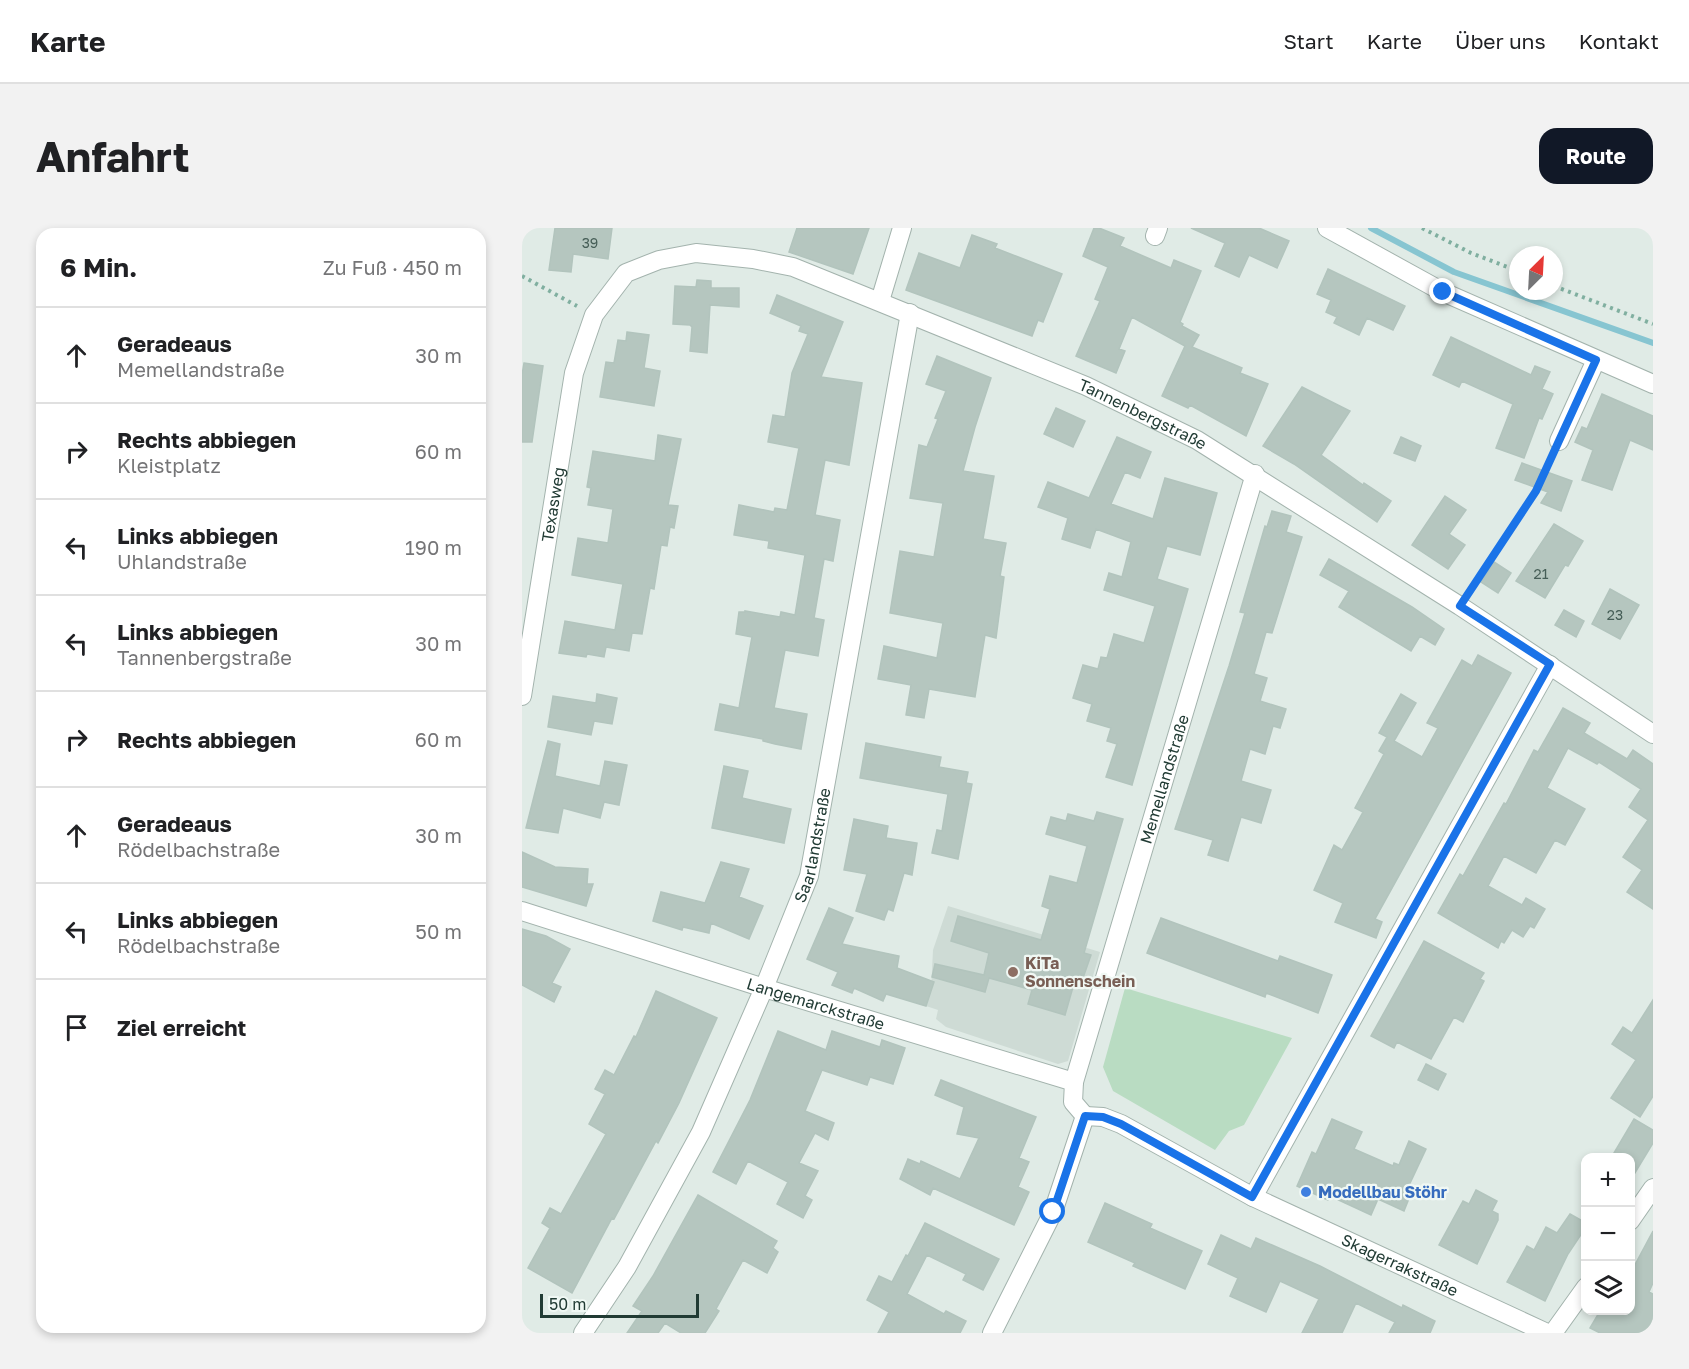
<!DOCTYPE html>
<html lang="de">
<head>
<meta charset="utf-8">
<style>
  body { margin:0; font-family:"Golos Text",sans-serif; background:#f2f2f2; color:#202124 }
  .controls { position:absolute; right:18px; bottom:18px; display:grid; overflow:hidden; border-radius:12px; box-shadow:0 3px 9px #0003 }
  .controls button { width:54px; height:54px; display:grid; place-items:center; padding:0; border:0; border-bottom:2px solid #e0e0e0; background:#fff; color:#202124; font:30px sans-serif }
  .compass { position:absolute; left:987px; top:18px; width:54px; height:54px; border-radius:50%; background:#fff; box-shadow:0 3px 9px #0003; rotate:24deg }
  .scale { position:absolute; left:18px; bottom:15px; width:159px; box-sizing:border-box; padding-left:6px; border:3px solid #213b34; border-top:0; font-size:16px; line-height:21px; white-space:nowrap; color:#213b34; -webkit-text-stroke:4px #f0f8f4; paint-order:stroke }
  .stop { position:absolute; width:18px; height:18px; margin:-14px; border:4px solid #1a73e8; border-radius:50%; background:#fff }
  .stop.end { background:#1a73e8; border-color:#fff; box-shadow:0 2px 6px #0008 }
  .list { margin:0; padding:0; list-style:none }
  h2 { display:flex; justify-content:space-between; align-items:center; height:78px; margin:0; padding:0 24px; font-size:26px }
  h2 small { font-size:20px; font-weight:400; color:#757577 }
  .list li { display:grid; grid-template-columns:39px 1fr auto; gap:18px; align-items:center; box-sizing:border-box; height:96px; padding:0 24px; border-top:2px solid #e0e0e0 }
  .list b { display:block; font-size:22px; white-space:nowrap }
  .list p { margin:0; font-size:20px; white-space:nowrap; color:#757577 }
  .list em { font-size:20px; font-style:normal; color:#757577 }
  .icon { flex:none; width:33px; height:33px; fill:none; stroke:currentColor; stroke-width:2; stroke-linecap:round; stroke-linejoin:round }
  .map { position:relative; flex:none; width:1131px; height:1105px; overflow:hidden; border-radius:18px }
  header { display:flex; align-items:center; gap:36px; box-sizing:border-box; height:84px; padding:0 30px; background:#fff; border-bottom:2px solid #e0e0e0 }
  header strong { font-size:28px }
  nav { display:flex; gap:33px; margin-inline-start:auto; font-size:21px }
  .intro { display:flex; align-items:center; justify-content:space-between; box-sizing:border-box; height:144px; padding:0 36px }
  h1 { margin:0; font-size:42px }
  .button { padding:15px 27px; border-radius:18px; background:#111827; color:#fff; font-size:21px; font-weight:700 }
  main { display:flex; gap:36px; padding:0 36px }
  aside { flex:1; background:#fff; border-radius:18px; box-shadow:0 3px 9px #0003 }
  .map>svg:first-child { display:block }
  .built { fill:#cedbd5 }
  .green { fill:#b9dcc2 }
  .lines { fill:none; stroke-linecap:round; stroke-linejoin:round }
  .stream { stroke:#87c5d1; stroke-width:6 }
  .building { fill:#b5c6bf; stroke:#b2c4bd; stroke-width:1.5 }
  .minor-casing { stroke:#a3b3ad; stroke-width:20 }
  .path { stroke:#80afa0; stroke-width:4; stroke-dasharray:3 4.5; stroke-linecap:butt }
  .minor { stroke:#fff; stroke-width:18 }
  .route { stroke:#1a73e8; stroke-width:8 }
  .education-dot { fill:#8d6e63; stroke:#f0f8f4; stroke-width:2 }
  .shop-dot { fill:#3f7fe0; stroke:#f0f8f4; stroke-width:2 }
  .labels { text-anchor:middle; dominant-baseline:central; stroke-width:4.5; stroke-linejoin:round; paint-order:stroke }
  .number-label { font-size:14px; fill:#465e57 }
  .street-label { font-size:16px; fill:#213b34; stroke:#f0f8f4 }
  .education-label { font-size:16px; font-weight:bold; fill:#785e54; stroke:#f0f8f4; text-anchor:start }
  .shop-label { font-size:16px; font-weight:bold; fill:#366cbe; stroke:#f0f8f4; text-anchor:start }
</style>
</head>
<body>
<header>
<strong>Karte</strong>
<nav><a>Start</a><a>Karte</a><a>Über uns</a><a>Kontakt</a></nav>
</header>
<div class="intro"><h1>Anfahrt</h1><a class="button">Route</a></div>
<main>
<aside>
<h2>6 Min.<small>Zu Fuß · 450 m</small></h2>
<ul class="list">
<li><svg class="icon" aria-label="ahead" viewBox="0 0 24 24"><path d="M12 20V5M6 11l6-6 6 6"/></svg><div><b>Geradeaus</b><p>Memellandstraße</p></div><em>30 m</em></li>
<li><svg class="icon" aria-label="right" viewBox="0 0 24 24"><path d="M7 20v-9h11M14 6l5 5-5 5"/></svg><div><b>Rechts abbiegen</b><p>Kleistplatz</p></div><em>60 m</em></li>
<li><svg class="icon" aria-label="left" viewBox="0 0 24 24"><path d="M17 20v-9H6M10 6l-5 5 5 5"/></svg><div><b>Links abbiegen</b><p>Uhlandstraße</p></div><em>190 m</em></li>
<li><svg class="icon" aria-label="left" viewBox="0 0 24 24"><path d="M17 20v-9H6M10 6l-5 5 5 5"/></svg><div><b>Links abbiegen</b><p>Tannenbergstraße</p></div><em>30 m</em></li>
<li><svg class="icon" aria-label="right" viewBox="0 0 24 24"><path d="M7 20v-9h11M14 6l5 5-5 5"/></svg><div><b>Rechts abbiegen</b></div><em>60 m</em></li>
<li><svg class="icon" aria-label="ahead" viewBox="0 0 24 24"><path d="M12 20V5M6 11l6-6 6 6"/></svg><div><b>Geradeaus</b><p>Rödelbachstraße</p></div><em>30 m</em></li>
<li><svg class="icon" aria-label="left" viewBox="0 0 24 24"><path d="M17 20v-9H6M10 6l-5 5 5 5"/></svg><div><b>Links abbiegen</b><p>Rödelbachstraße</p></div><em>50 m</em></li>
<li><svg class="icon" aria-label="arrive" viewBox="0 0 24 24"><path d="M6 21V4h12l-3 4 3 4H6"/></svg><div><b>Ziel erreicht</b></div></li>
</ul>
</aside>
<div class="map">
<svg width="1131" height="1105" viewBox="0 0 1131 1105">
  <rect width="100%" height="100%" fill="#e0ebe6"/>
  <!-- built -->
  <path class="built" d="M426,678L578,724L546,833L536,836L424,799L414,791L416,782L404,778L409,763L411,722Z"/>
  <!-- green -->
  <path class="green" d="M603,760L770,810L722,897L707,903L693,922L591,863L581,839Z"/>
  <g class="lines">
    <!-- stream -->
    <path class="stream" d="M849,0L932,44L1131,115"/>
  </g>
  <!-- building -->
  <path class="building" d="M33,0H90L86,31L51,26L49,44L27,42Z
    M275,0H347L331,46L267,24Z
    M572,0H577L602,10L598,18L649,40L652,32L679,43L658,94L661,96L660,98L677,107L670,119L720,140L718,145L746,156L724,208L668,177L666,180L640,168L663,118L610,89L597,121L603,123L594,145L554,128L578,73L573,71L586,39L561,28Z
    M669,0H737L767,13L755,40L727,27L717,49L693,38L703,15Z
    M450,7L475,16L473,20L540,46L521,94L516,92L510,108L384,62L397,25L438,40Z
    M806,41L883,78L871,102L845,90L837,107L812,95L815,89L804,84L809,72L795,66Z
    M175,52L189,53V60H217V79L188,77L185,125L168,123L170,99L168,97L151,96L153,58L174,59Z
    M255,67L321,94L299,149L340,155L327,237L303,232L293,287L318,292L311,333L302,331L292,390L302,392L296,428L263,422L252,480L285,486L279,521L253,516L241,513V511L193,502L198,476L217,480L218,474L230,409L214,406L217,384H223V383L258,389L259,384L273,387L283,327L246,320L247,313L212,307L217,277L252,284L253,280L265,282L277,220L246,214L251,187L263,189L270,145L286,106L277,103L279,98L248,85Z
    M105,104L127,107L122,140L138,143L132,178L78,169L84,134L92,135L96,112L104,113Z
    M929,109L1009,147L1013,138L1028,144L1020,161L1031,166L1020,191L1017,190L1002,230L974,220L991,176L940,153L937,159L911,147Z
    M415,128L469,150L453,199L441,243L472,248L461,311L484,315L478,348L482,349L474,410L463,407L453,469L407,461L402,490L384,487L389,457L356,451L362,418L415,430L421,395L368,385L378,323L412,329L421,275L388,270L397,217L405,219L416,191L413,190L424,163L404,156Z
    M2,135L21,138L10,214H0V147Z
    M780,159L828,183L799,227L841,257L842,255L869,273L855,294L772,236L741,218Z
    M1080,166L1131,188V222L1108,212L1090,262L1060,252L1071,222L1053,214L1060,199L1065,201Z
    M534,180L563,193L551,219L522,206Z
    M136,207L159,211L146,277L156,278L152,300L148,299L145,318L139,317L132,361L128,360L120,406L110,405L107,423L84,419L82,429L65,426L64,429L37,425L43,393L93,402L101,356L50,347L56,310L86,315L91,281L66,277L69,260L65,259L71,223L133,233Z
    M595,209L629,224L618,250L603,244L589,276L631,291L643,250L695,265L678,327L645,318L635,351L666,361L610,557L584,549L595,516L585,513L589,500L565,493L570,476L551,470L561,437L576,441L579,429L585,430L592,406L622,415L633,378L582,362L587,345L600,349L609,314L574,301L568,320L540,311L546,290L516,279L526,254L567,270Z
    M879,209L899,218L893,233L872,225Z
    M1000,235L1050,253L1039,283L1019,275L1026,264L993,252Z
    M923,268L944,282L927,306L943,317L926,341L890,317Z
    M750,283L769,288L764,304L780,309L750,405L744,404L732,446L745,450L738,473L764,481L758,500L751,498L743,526L728,521L719,553L749,562L739,595L719,589L706,633L686,627L691,612L653,601L707,438L723,385L718,384L743,298L745,299Z
    M1032,296L1061,313L1046,338L1043,337L1023,370L994,353Z
    M807,331L890,379L922,401L913,417L898,408L889,423L817,379L827,363L798,347Z
    M972,334L989,345L976,365L959,354Z
    M1088,361L1117,377L1098,411L1070,396Z
    M1042,382L1062,393L1054,409L1033,397Z
    M956,427L989,445L853,691L860,694L854,710L813,694L821,675L792,662L812,617L820,622L841,584L833,580L862,526L857,523L865,509L857,505L879,466L894,475L872,513L900,529L916,500L905,495L940,432L950,438Z
    M75,466L95,470L90,496L72,493L69,507L26,499L31,468L74,475Z
    M1041,480L1068,495L1062,505L1105,531L1111,522L1131,536V681L1105,664L1120,642L1101,629L1126,592L1107,579L1119,561L1077,534L1075,536L1046,520L1025,560L1063,581L1043,617L1033,612L1014,645L982,628L966,658L1000,677L1004,670L1023,681L1012,700L1008,698L1001,709L990,702L982,715L979,713L976,720L916,685L938,646L941,648L982,575L984,576L1012,522L1016,524Z
    M26,513L38,516L33,548L78,558L83,533L105,537L97,577L82,574L78,590L41,580L36,605L4,600Z
    M344,515L419,529L417,539L446,544L444,555L450,556L436,631L410,625L415,602L420,603L426,566L338,550Z
    M202,538L226,543L220,570L269,581L262,615L190,600Z
    M575,584L601,591L562,725L569,727L562,747L559,746L555,760L551,759L543,787L506,776L510,762L467,750L463,764L410,749L413,736L462,747L467,725L429,713L436,688L519,712L528,681L520,678L528,648L555,655L565,618L524,606L529,589L544,593L546,586L572,593Z
    M332,591L366,598L364,610L395,615L390,647L382,645L371,683L366,681L362,692L334,683L345,646L322,642Z
    M0,624L33,639L66,641L65,656H71L64,678L0,659Z
    M199,634L227,641L217,669L241,678L227,711L189,695L187,705L161,699L160,702L131,693L139,664L183,675Z
    M307,680L331,690L320,716L377,728L375,740L412,754L404,778L364,766L361,773L332,760L330,765L310,757L316,744L285,731Z
    M639,690L756,733L758,728L810,747L796,785L744,765L743,769L625,725Z
    M0,701L24,708L48,721L30,755L39,759L32,774L0,757Z
    M902,713L962,745L958,751L962,753L941,794L932,789L909,831L875,814L872,820L849,808Z
    M134,763L195,790L157,875L136,915L134,913L92,991L90,990L50,1065L6,1040L28,1000L20,995L28,980L39,986L84,906L67,896L83,866L73,861L83,842L92,847L112,808L114,809Z
    M1131,772V868L1118,889L1089,870L1114,832L1090,816L1101,799L1110,805Z
    M256,803L304,822L310,803L358,819L360,812L383,820L371,856L348,849L345,857L300,842L283,883L312,895L306,912L293,905L277,935L296,943L283,968L290,972L281,990L255,976L266,954L226,933L214,956L191,944L228,872Z
    M904,836L924,846L916,862L896,852Z
    M419,852L514,889L497,930L507,934L496,959L507,964L492,997L411,960L408,967L378,951L386,931L398,936L399,933L438,951L457,910L435,906L442,879L413,867Z
    M810,891L840,904L832,921L871,938L872,935L877,937L887,913L904,921L883,966L888,968L882,983L856,971L849,987L808,968L806,972L775,958L790,924L794,926Z
    M1112,891L1131,902V915L1108,953V930H1089Z
    M954,962L975,973L970,983L976,986V992L955,1036L917,1017L941,973L947,976Z
    M176,967L255,1013L251,1020L256,1024L245,1045L221,1032L194,1081L197,1083L183,1105H159L143,1095L136,1105H105L120,1083L111,1078L131,1048Z
    M583,975L630,996L628,1000L680,1023L663,1061L611,1038L613,1035L566,1014Z
    M1048,986L1064,995V999L1046,1026L1023,1073L985,1054L1005,1018L1012,1022L1024,999L1035,1005Z
    M403,995L477,1031L461,1062L441,1052L444,1046L405,1027L385,1066L422,1086L424,1083L444,1093L438,1105H356L367,1084L345,1072L357,1048L370,1054L384,1027L386,1028Z
    M1131,1003V1055L1127,1064L1131,1066V1105H1078L1068,1100L1078,1083H1108V1046Z
    M699,1007L729,1021L734,1010L798,1038L880,1080L881,1077L913,1093L908,1105H867L873,1094L834,1075L820,1105H780L797,1071L758,1053L744,1084L708,1068L716,1050L686,1036Z"/>
  <g class="lines">
    <!-- minor casing -->
    <g class="minor-casing">
      <g id="minor">
        <path d="M805,0L921,64L1131,156"/>
        <path d="M633,8L636,0"/>
        <path d="M358,73L380,0"/>
        <path d="M1037,213L1074,132"/>
        <path id="s1" d="M0,468L52,145L72,87L104,45L137,32L174,25L231,31L271,39L564,158L675,212L938,378L1131,506"/>
        <path id="s2" d="M0,683L242,760L552,854L551,874L563,888"/>
        <path id="s3" d="M552,854L733,246"/>
        <path id="s4" d="M563,888L581,889L599,896L731,969L1025,1105"/>
        <path d="M731,969L1028,437"/>
        <path d="M1108,993L1131,960"/>
        <path id="s5" d="M61,1105L105,1039L179,904L242,760L287,648L388,85"/>
        <path d="M470,1105L531,984L563,888"/>
        <path d="M1031,1105L1064,1059"/>
      </g>
    </g>
    <!-- path -->
    <path class="path" d="M900,0L949,25L996,43
      M0,48L55,78
      M1032,58L1131,96
      M949,362L1014,263L1030,228"/>
    <!-- minor -->
    <use href="#minor" class="minor"/>
  </g>
  <g class="lines">
    <!-- route -->
    <path class="route" d="M531,984L563,888L581,889L599,896L730,969L1028,436L938,378L1014,263L1074,132L921,64"/>
  </g>
  <!-- markers -->
  <circle class="education-dot" cx="491" cy="744" r="6"/>
  <circle class="shop-dot" cx="784" cy="964" r="6"/>
  <g class="labels">
    <!-- number labels -->
    <g class="number-label">
      <text x="68" y="14">39</text>
      <text x="1019" y="345">21</text>
      <text x="1093" y="386">23</text>
    </g>
    <!-- street labels -->
    <g class="street-label">
      <text stroke="none"><textPath href="#s1" startOffset="992">Tannenbergstraße</textPath></text>
      <text stroke="none"><textPath href="#s1" startOffset="194">Texasweg</textPath></text>
      <text stroke="none"><textPath href="#s3" startOffset="316">Memellandstraße</textPath></text>
      <text stroke="none"><textPath href="#s5" startOffset="542">Saarlandstraße</textPath></text>
      <text stroke="none"><textPath href="#s2" startOffset="308">Langemarckstraße</textPath></text>
      <text stroke="none"><textPath href="#s4" startOffset="350">Skagerrakstraße</textPath></text>
    </g>
    <!-- education labels -->
    <g class="education-label">
      <text x="503" y="735">KiTa<tspan x="503" dy="18">Sonnenschein</tspan></text>
    </g>
    <!-- shop labels -->
    <g class="shop-label">
      <text x="796" y="964">Modellbau Stöhr</text>
    </g>
  </g>
</svg>
<div class="controls">
<button>+</button>
<button>−</button>
<button><svg class="icon" aria-label="layers" viewBox="0 0 24 24"><path d="M12 4l9 5-9 5-9-5zM3 14l9 5 9-5"/></svg></button>
</div>
<svg class="compass" viewBox="-18 -18 36 36"><path d="M0-13l5 13h-10z" fill="#e53935"/><path d="M0 13l5-13h-10z" fill="#757577"/></svg>
<div class="scale">50 m</div>
<div class="stop" style="left:531px;top:984px"></div>
<div class="stop end" style="left:921px;top:64px"></div>
</div>
</main>
</body>
</html>
